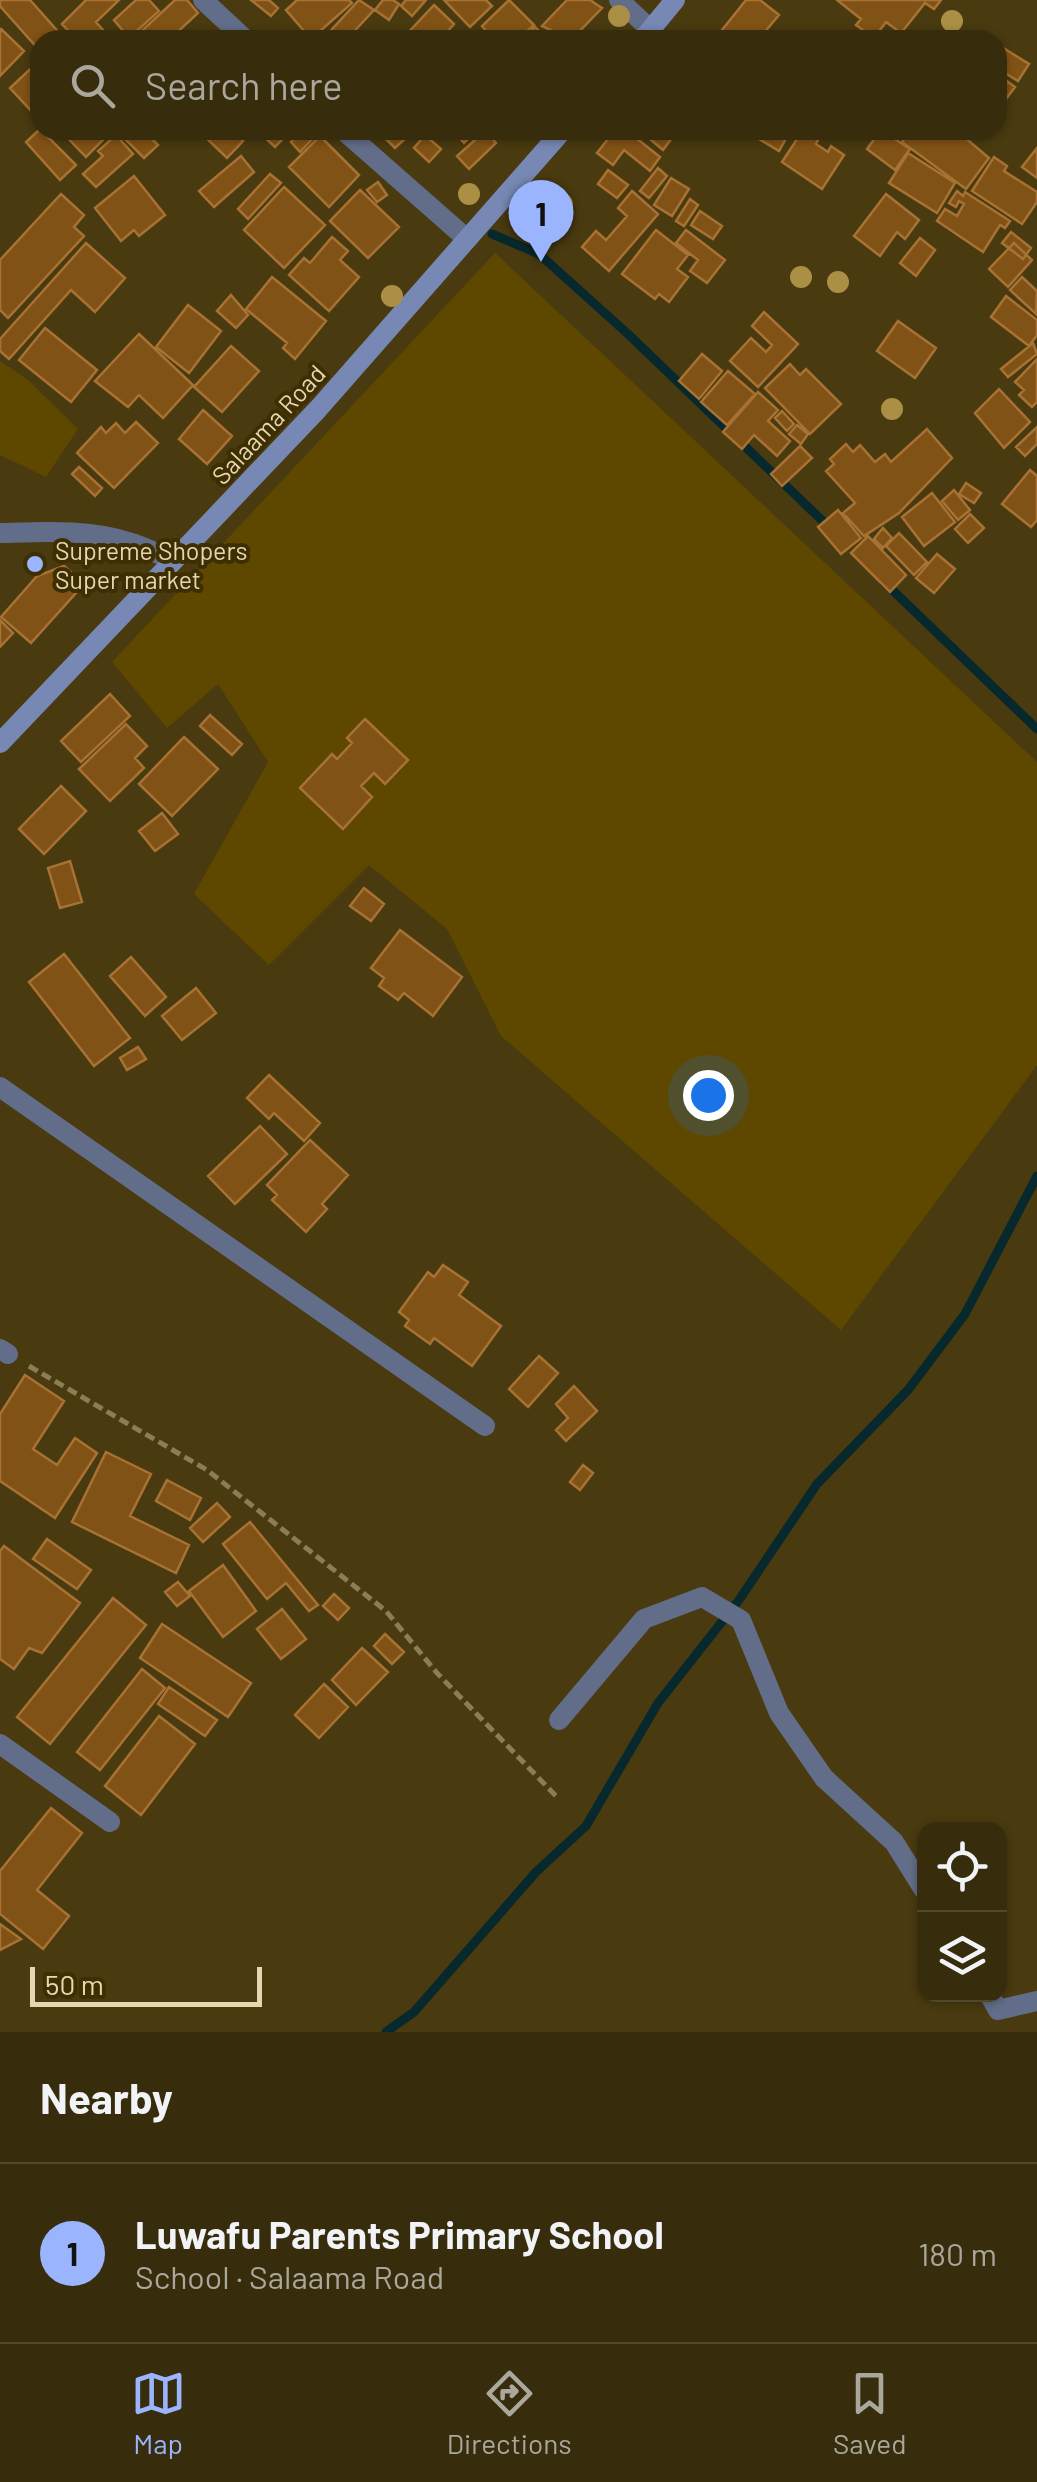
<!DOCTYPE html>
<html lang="en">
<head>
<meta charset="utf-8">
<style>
  body { margin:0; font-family:Barlow,sans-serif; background:#3e3414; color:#f1f3f6 }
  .controls { position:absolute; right:30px; bottom:30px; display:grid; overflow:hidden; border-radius:20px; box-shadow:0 2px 8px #0004 }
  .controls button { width:90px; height:90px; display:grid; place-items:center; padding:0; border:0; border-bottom:2px solid #51482c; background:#372c0b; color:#f1f3f6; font:50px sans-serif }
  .scale { position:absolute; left:30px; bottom:25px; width:232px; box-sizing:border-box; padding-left:10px; border:5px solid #e6d7b2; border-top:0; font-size:28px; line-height:35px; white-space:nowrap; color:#e6d7b2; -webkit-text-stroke:8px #3e2f03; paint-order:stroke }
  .you { position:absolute; left:708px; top:1095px; width:35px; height:35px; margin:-25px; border:8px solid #fff; border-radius:50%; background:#1a73e8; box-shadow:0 0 0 15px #1a73e833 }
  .badge { display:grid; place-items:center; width:65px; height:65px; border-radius:50%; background:#9ab5fd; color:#111; font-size:32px; font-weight:700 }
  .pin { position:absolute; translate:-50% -82px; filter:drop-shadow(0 2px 5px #0008) }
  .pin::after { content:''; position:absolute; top:52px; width:35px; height:30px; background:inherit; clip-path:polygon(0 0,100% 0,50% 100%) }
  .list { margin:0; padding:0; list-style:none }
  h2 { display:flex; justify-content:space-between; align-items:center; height:130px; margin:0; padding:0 40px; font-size:42px }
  h2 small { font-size:32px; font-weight:400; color:#aaa79d }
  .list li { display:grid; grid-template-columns:65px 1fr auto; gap:30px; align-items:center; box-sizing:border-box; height:180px; padding:0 40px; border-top:2px solid #51482c }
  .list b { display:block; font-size:38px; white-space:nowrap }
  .list p { margin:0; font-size:32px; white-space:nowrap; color:#aaa79d }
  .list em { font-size:32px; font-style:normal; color:#aaa79d }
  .icon { flex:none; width:55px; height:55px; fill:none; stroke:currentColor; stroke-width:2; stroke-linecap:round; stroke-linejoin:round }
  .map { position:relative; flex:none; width:1037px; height:2032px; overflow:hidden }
  .search { position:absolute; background:#372c0b; box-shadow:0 2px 8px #0004; left:30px; right:30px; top:30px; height:110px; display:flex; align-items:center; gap:25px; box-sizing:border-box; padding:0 35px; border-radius:30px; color:#aaa79d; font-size:38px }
  .sheet { height:310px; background:#372c0b }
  nav { display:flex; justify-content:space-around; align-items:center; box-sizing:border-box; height:140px; border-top:2px solid #51482c; background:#372c0b; font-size:28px; color:#aaa79d }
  nav a { display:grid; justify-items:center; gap:5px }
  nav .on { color:#9ab5fd }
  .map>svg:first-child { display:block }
  .grass { fill:#5e4800 }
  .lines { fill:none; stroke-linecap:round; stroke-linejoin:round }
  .stream { stroke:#07292d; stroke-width:9 }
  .building { fill:#815215; stroke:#a77233; stroke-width:2.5 }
  .path { stroke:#8c7d54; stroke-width:5; stroke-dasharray:10 5; stroke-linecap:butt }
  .street { stroke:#626d89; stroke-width:20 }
  .secondary { stroke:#7788b4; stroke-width:20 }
  .tree { fill:#ab8f45 }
  .poi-dot { fill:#9ab5fd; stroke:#3e2f03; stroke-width:4 }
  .labels { text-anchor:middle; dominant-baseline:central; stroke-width:8; stroke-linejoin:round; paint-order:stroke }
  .street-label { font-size:25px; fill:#e6d7b2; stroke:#3e2f03 }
  .poi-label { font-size:25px; fill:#e6d7b2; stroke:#3e2f03; text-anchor:start }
</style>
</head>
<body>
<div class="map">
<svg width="1037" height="2032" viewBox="0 0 1037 2032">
  <rect width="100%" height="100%" fill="#493a0f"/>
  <!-- grass -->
  <path class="grass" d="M495,253L1037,762V1065L841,1330L501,1036L447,929L369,865L269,965L194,894L268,762L218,684L167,728L112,662Z
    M0,361L28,380L78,429L46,477L0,455Z"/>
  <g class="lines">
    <!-- stream -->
    <path class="stream" d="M492,234L539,254L628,334L831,529
      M884,582L1037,729
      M386,2032L414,2012L536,1872L586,1826L658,1703L739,1600L817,1484L908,1390L965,1314L1037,1176"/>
  </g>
  <!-- building -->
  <path class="building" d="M0,0H30L62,36L58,40H40V51L0,6Z
    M86,0H119L96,22L112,40H77L62,24Z
    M136,0H149L159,11L129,38L114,20Z
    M175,0H187L198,13L169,40H132Z
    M251,0H269L278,8L271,16Z
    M297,0H349L352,3L311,39L286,10Z
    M359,0L374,10L346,40H322Z
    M383,0H393L399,4L389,20L375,10Z
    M406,0H426L412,16L401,6Z
    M444,0H486L492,6L470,27Z
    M509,0L534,25L517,40H494L482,26Z
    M567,0H590L602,8L571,40L542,26Z
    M746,0H760L779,15L758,40H714Z
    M837,0H941L934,9L925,3L901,33L886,22L874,38L856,25L861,19Z
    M434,5L454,24L447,32L455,40H409L405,36Z
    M535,27L548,40H523Z
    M1,29L24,51L0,76V30Z
    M997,44L1029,64L1018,81L997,68Z
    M40,60V109L34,114L10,88Z
    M997,74L1015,87L997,111Z
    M40,129L76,165L60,180L26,142Z
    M60,130H113L86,157Z
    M116,130H143L158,145L144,158Z
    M204,130H231L243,141L227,158L201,133Z
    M257,130H291L275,147Z
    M303,130H313L317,134L300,152L291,142Z
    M377,130H400L407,137L395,148Z
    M453,130H477L464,143Z
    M615,130H626L660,157L650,171L624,150L613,165L597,153Z
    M639,130H678L663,150Z
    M744,130H780L788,135L779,151Z
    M803,130L819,138L816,144L828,152L831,146L844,155L822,189L782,162Z
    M881,130L910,149L895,170L867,149Z
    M910,130H956L989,158L966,189L902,142Z
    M485,131L496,143L469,169L457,156Z
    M116,135L133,154L96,187L83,174L103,156L98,151Z
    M425,135L441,149L429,162L414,148Z
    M320,136L359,175L329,207L289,167Z
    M1037,148V178L1022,167Z
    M908,153L955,183L937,213L889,183Z
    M241,156L254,172L214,207L199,191Z
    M994,157L1007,166L1004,171L1037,192V202L1022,224L972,191Z
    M658,168L667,176L649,198L640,191Z
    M608,170L628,185L617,198L598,184Z
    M270,174L281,183L248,219L238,209Z
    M134,176L165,215L139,236L134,230L121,241L95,208Z
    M671,178L689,189L672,216L654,205Z
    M378,182L387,195L377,202L367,190Z
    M284,187L325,225L284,268L244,230Z
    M360,190L399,227L368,258L330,221Z
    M632,191L658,214L609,271L582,247L596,231L606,240L627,216L618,208Z
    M957,191L963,196L965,192L1010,221L1005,228L1000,225L983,252L937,221L945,209L957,216L964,204L959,201L956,207L949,203Z
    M61,194L84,215L74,227L84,236L8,318L0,310V260Z
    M886,194L919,220L905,239L897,232L880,256L854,236Z
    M690,199L698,205L684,226L676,221Z
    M700,211L722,226L713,239L691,225Z
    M656,230L688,255L677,269L688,277L669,302L659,294L655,299L622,274Z
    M686,230L725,260L707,283L690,271L698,260L676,243Z
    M1011,232L1031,248L1023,259L1002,243Z
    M332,237L348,251L340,260L359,277L329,311L289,275L304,258L310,263Z
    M920,238L935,250L916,276L900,263Z
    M86,243L125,278L95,312L71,290L9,359L0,351V339Z
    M1014,243L1032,260L1008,287L989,269Z
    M272,277L326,321L295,359L283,348L287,343L246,309Z
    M1022,277L1037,291L1036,314L1010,290Z
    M231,295L248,315L236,328L217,311Z
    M1006,296L1037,320V335L1029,346L991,317Z
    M188,305L221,331L189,373L156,347Z
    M764,312L798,344L758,387L730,361L751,338L766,352L772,345L752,326Z
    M898,321L936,348L915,378L877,351Z
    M45,328L97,370L71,402L19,360Z
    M139,334L193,385L163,418L139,395L128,407L95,381Z
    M1033,343L1037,354L1008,377L1001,369Z
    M231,346L259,371L222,412L194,387Z
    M702,354L722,371L699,399L679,381Z
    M1037,359V402L1032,407L1019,395L1024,390L1015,382Z
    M790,364L800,375L806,369L841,404L810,434L765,388Z
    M728,371L755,394L727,425L701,402Z
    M999,389L1030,422L1004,448L975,413Z
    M758,392L778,410L768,421L790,441L777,456L754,435L742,449L723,432Z
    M203,410L232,436L207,464L179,439Z
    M782,411L794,424L787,431L775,418Z
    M136,422L158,443L114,488L77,453L101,427L106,433L116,423L125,433Z
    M797,425L808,434L801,444L789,434Z
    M1037,427V444L1025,456L1016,447Z
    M927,429L952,458L899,513L864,536L843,513L855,503L826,471L834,464L830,459L846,444L853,452L860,445L875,462L885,454L891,462Z
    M800,446L812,458L782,486L771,474Z
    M79,467L102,488L95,496L72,474Z
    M1030,470L1037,476V520L1031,527L1002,504Z
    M966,483L981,493L974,503L959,494Z
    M954,490L970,510L958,520L942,501Z
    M932,493L955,522L924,546L902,517Z
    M838,510L861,538L841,554L818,527Z
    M970,514L984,528L968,543L955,529Z
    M883,528L892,538L883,548L874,539Z
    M899,533L927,562L914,575L886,546Z
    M868,536L906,575L890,592L851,553Z
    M937,554L955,569L934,593L916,578Z
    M64,566L84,584L31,643L1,617L37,576Z
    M0,620L13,633L0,647Z
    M110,694L130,716L81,762L61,741Z
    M210,715L242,744L232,755L200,726Z
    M365,719L408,760L385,784L374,773L361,786L372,797L343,829L300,788L332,754L337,759L352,743L347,738Z
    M126,724L147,746L135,758L144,768L110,801L79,769Z
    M184,737L218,769L172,816L139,784Z
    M61,786L86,811L44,854L19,829Z
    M162,813L178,834L155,851L139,831Z
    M70,861L82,902L60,908L48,868Z
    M364,888L384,904L371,921L350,906Z
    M400,930L462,977L433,1016L404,993L398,1000L379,986L384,978L371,968Z
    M64,954L130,1038L94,1066L29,982Z
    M131,957L166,997L145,1016L110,976Z
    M196,988L216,1013L182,1040L162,1016Z
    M138,1047L146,1059L127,1070L120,1058Z
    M269,1075L320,1123L304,1141L274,1113L269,1119L247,1098Z
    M260,1126L287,1154L235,1204L208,1176Z
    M310,1140L348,1175L322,1204L327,1209L306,1232L272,1200L277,1195L267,1185Z
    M443,1265L468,1282L459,1295L501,1326L472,1366L434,1338L430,1344L405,1326L409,1320L399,1312L428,1272L434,1277Z
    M539,1356L558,1373L528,1407L509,1389Z
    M25,1375L64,1401L33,1449L57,1465L75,1438L97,1453L55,1518L0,1481V1414Z
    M574,1386L597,1411L566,1441L556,1430L568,1418L556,1404Z
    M106,1452L151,1474L130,1516L189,1545L176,1573L72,1522Z
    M583,1465L593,1473L580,1490L570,1482Z
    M167,1480L201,1498L190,1520L156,1501Z
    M217,1503L230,1517L203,1542L190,1528Z
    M250,1522L318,1605L309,1611L286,1583L267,1599L223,1544Z
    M47,1539L91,1570L77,1589L33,1559Z
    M4,1546L80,1603L42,1653L29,1648L14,1669L0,1659V1551Z
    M223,1565L256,1611L223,1637L189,1591Z
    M178,1582L190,1596L177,1606L165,1592Z
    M334,1594L349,1608L338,1620L323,1606Z
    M113,1598L146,1625L50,1744L17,1717Z
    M282,1609L306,1639L281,1659L257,1629Z
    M162,1624L251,1683L228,1717L140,1658Z
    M385,1634L404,1652L392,1664L374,1646Z
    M362,1648L388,1672L356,1705L332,1680Z
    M142,1669L165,1688L100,1770L77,1752Z
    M324,1684L348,1707L319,1738L295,1715Z
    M169,1687L217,1720L205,1736L158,1704Z
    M159,1716L195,1744L141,1815L105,1786Z
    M51,1808L82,1833L37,1890L69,1916L43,1949L0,1914V1871Z
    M0,1924L21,1939L0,1950Z"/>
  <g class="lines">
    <!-- path -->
    <path class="path" d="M29,1366L207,1470L386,1611L437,1673L557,1797"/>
    <!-- street -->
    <path class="street" d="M203,0L246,40
      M619,0L651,30
      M343,130L467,239
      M0,533C42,532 88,529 128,542C143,546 158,554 173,560
      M0,1087L485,1426
      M0,1349L8,1354
      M559,1720L644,1619L702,1597L741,1620L779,1713L824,1778L894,1842L924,1890
      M0,1744L110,1822
      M989,1994L998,2010L1037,2001"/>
    <!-- secondary -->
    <path class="secondary" d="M642,40L675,0
      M0,743L318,409L563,130"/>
  </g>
  <!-- trees -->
  <g class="tree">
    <circle cx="619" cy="16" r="11"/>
    <circle cx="952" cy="21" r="11"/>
    <circle cx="469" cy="194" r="11"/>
    <circle cx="562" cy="204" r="11"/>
    <circle cx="801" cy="277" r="11"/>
    <circle cx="838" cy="282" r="11"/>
    <circle cx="392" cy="296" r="11"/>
    <circle cx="892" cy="409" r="11"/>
  </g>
  <!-- markers -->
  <circle class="poi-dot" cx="35" cy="564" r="10"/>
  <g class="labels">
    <!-- street labels -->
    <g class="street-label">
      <text transform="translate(268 424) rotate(-47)">Salaama Road</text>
    </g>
    <!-- poi labels -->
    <g class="poi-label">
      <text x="55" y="550">Supreme Shopers<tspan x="55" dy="29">Super market</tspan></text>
    </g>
  </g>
</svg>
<div class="controls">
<button><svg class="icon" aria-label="locate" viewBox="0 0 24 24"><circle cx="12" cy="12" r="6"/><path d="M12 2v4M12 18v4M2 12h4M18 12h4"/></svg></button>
<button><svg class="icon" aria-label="layers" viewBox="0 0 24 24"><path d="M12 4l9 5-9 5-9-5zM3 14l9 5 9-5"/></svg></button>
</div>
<div class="scale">50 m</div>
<div class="you"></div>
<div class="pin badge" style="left:541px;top:262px">1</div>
<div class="search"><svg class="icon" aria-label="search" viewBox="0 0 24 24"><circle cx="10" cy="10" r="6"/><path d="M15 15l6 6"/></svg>Search here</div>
</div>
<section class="sheet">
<h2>Nearby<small></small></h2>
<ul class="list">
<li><span class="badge">1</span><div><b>Luwafu Parents Primary School</b><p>School · Salaama Road</p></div><em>180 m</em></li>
</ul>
</section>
<nav>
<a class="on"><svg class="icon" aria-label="map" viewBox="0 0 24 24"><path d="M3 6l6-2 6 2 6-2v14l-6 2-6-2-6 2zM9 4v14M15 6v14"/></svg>Map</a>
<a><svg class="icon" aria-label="directions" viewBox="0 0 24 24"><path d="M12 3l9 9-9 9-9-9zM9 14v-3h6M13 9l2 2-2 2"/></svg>Directions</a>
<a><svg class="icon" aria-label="saved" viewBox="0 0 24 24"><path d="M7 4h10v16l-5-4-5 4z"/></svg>Saved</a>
</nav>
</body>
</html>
